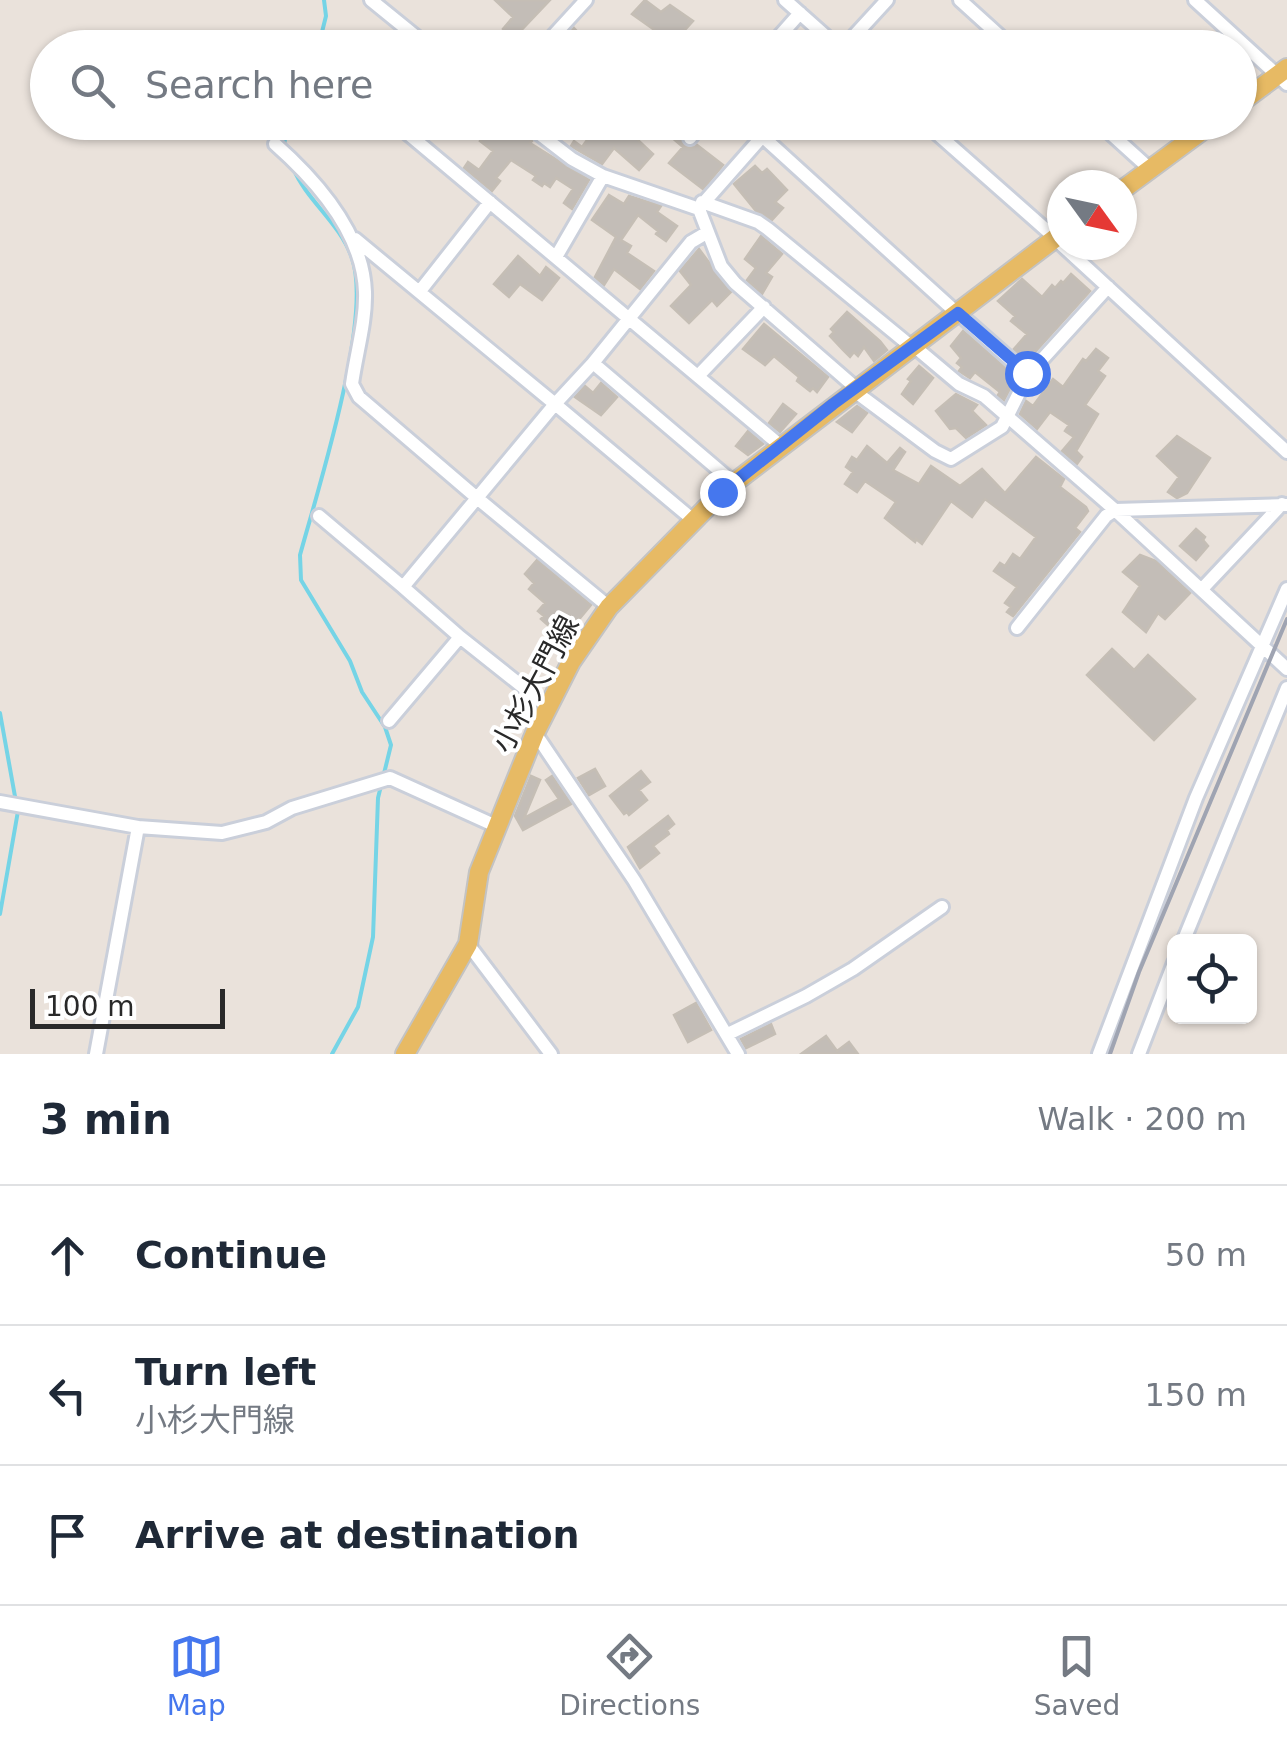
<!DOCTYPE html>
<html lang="en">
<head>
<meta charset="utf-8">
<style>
  body { margin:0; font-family:"DejaVu Sans","Noto Sans JP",sans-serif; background:#f2f2f3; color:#1f2937 }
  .controls { position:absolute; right:30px; bottom:30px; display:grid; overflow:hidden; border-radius:15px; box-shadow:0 2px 8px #0004 }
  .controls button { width:90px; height:90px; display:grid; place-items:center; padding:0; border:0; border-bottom:2px solid #e0e1e3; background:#fff; color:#1f2937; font:50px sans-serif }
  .compass { position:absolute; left:1047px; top:170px; width:90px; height:90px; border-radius:50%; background:#fff; box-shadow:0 2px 8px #0004; rotate:123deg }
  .scale { position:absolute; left:30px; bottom:25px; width:195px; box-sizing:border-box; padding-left:10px; border:5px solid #292929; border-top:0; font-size:28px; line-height:35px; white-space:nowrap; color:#292929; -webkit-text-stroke:8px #fff; paint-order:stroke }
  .stop { position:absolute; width:30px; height:30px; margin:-22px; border:8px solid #4577ee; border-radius:50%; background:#fff }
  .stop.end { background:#4577ee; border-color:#fff; box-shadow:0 2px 10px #0008 }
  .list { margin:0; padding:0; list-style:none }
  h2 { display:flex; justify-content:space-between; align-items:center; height:130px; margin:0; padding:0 40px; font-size:42px }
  h2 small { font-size:32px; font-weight:400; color:#747a83 }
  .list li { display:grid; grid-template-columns:65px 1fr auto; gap:30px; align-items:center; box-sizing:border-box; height:140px; padding:0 40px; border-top:2px solid #e0e1e3 }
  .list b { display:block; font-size:38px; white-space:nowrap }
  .list p { margin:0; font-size:32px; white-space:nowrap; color:#747a83 }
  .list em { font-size:32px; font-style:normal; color:#747a83 }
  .icon { flex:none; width:55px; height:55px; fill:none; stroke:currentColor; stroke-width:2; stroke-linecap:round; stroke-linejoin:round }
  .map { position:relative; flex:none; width:1287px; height:1054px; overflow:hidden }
  .search { position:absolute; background:#fff; box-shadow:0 2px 8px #0004; left:30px; right:30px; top:30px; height:110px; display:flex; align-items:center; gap:25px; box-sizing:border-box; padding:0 35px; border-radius:55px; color:#747a83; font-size:38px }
  .sheet { height:550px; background:#fff }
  nav { display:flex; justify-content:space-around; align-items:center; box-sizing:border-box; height:140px; border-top:2px solid #e0e1e3; background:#fff; font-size:28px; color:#747a83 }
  nav a { display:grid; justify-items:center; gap:5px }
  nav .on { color:#4577ee }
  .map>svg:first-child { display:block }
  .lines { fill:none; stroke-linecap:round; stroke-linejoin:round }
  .stream { stroke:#75d4e6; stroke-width:4 }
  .building { fill:#c3bdb7; stroke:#c5beb5; stroke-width:2.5 }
  .minor-casing { stroke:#cacfda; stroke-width:18 }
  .major-casing { stroke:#c3c3c3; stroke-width:22 }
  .minor { stroke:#fff; stroke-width:12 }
  .major { stroke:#e7ba64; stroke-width:18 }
  .rail { stroke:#9fa4b2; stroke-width:4 }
  .route { stroke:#4577ee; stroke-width:12 }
  .labels { text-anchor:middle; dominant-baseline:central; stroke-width:8; stroke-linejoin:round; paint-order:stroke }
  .street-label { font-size:30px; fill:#292929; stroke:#fff }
</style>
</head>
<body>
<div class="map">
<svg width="1287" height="1054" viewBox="0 0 1287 1054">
  <rect width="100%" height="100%" fill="#eae2db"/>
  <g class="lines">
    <!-- stream -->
    <path class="stream" d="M318,48L326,16L324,0
      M284,145L288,122
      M293,168C307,201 340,223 352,258C373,318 318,489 300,555L301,580L350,661L362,692L385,727L391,745L378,798L373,937L358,1007L332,1054
      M0,713L16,802
      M0,914L18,811"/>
  </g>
  <!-- building -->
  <path class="building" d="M495,0H550L513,39L503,29L513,17Z
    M645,0L661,12L670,5L693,21L673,43L632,14Z
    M574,28L593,48H559Z
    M495,122H514L532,141L530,143L589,180L572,209L564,203L573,189L556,178L550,187L544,183L542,186L533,180L536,176L511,160L496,178L500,181L492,191L464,168L468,162L479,170L493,151L480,141Z
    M600,122H627L624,127L653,154L639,170L614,148L602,164L571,146L574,141L582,147Z
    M668,122H690L680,135L683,145L689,148L697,145L723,165L703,189L669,163L683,147L662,129Z
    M755,166L762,173L767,169L787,190L775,202L783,208L772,220L756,211L734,184Z
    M609,195L624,204L629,196L661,206L657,212L677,226L666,241L656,234L658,231L638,215L621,240L631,246L627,253L654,271L640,289L614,269L604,285L595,277L616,237L592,220Z
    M761,236L782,254L766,273L772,277L762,294L747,280L756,268L745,259Z
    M699,249L731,292L717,306L712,300L689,323L671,306L691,285L680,271Z
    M518,256L540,276L546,267L559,278L542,300L520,284L509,297L494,284Z
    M1071,274L1090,291L1027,361L1014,349L1027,334L1011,321L1015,316L998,301L1022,279L1042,297L1052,285L1055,288L1061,281L1063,283Z
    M847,312L880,341L887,350L874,361L864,347L858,356L854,352L850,357L843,350L830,336L834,332L831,329Z
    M764,324L828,377L817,392L813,388L810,391L797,381L799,377L774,356L765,365L743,349Z
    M963,331L1016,377L1004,400L998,395L1000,392L975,372L970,378L959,371L962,367L957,363L961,358L951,346Z
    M1096,349L1108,358L1098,371L1105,376L1085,405L1098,414L1076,451L1082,457L1077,464L1062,451L1074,437L1065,431L1069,425L1050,412L1037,429L1020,414L1026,401L1033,406L1053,379L1063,387L1083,359L1086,361Z
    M919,366L933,378L913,404L902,394L911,381L908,379Z
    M601,383L617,397L601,415L575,397L585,386L593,393Z
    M956,394L977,405L972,411L986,425L966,438L956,428L950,429L936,411Z
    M783,404L796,414L780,432L769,423Z
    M857,406L867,413L852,432L837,422Z
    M748,431L763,444L748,455L736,446Z
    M1177,436L1210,458L1187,493L1177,498L1168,492L1179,477L1157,456Z
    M867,446L887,463L900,448L905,452L893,470L919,484L931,466L960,486L982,469L1005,493L1036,457L1064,479L1060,487L1086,507L1088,511L1075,528L1080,532L1013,616L1007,612L1011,607L1005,603L1017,587L994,571L1000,563L1005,566L1013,554L1020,559L1036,537L985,499L972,517L951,501L922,544L916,539L915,542L885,518L896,502L865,481L857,492L845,484L853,472L846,467L852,457L857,460Z
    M1196,529L1205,537L1203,540L1208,546L1196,560L1180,546Z
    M1140,555L1156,561L1190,593L1165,619L1158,613L1146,632L1123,612L1140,586L1123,572Z
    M537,560L591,605L566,635L552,623L549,626L541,619L544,616L538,611L545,603L529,589L534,583L525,574Z
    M1112,649L1134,670L1148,655L1195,699L1154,740L1087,675Z
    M595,769L605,786L589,795L578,778Z
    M641,771L650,782L639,790L647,800L629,815L627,812L624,814L610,796Z
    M531,776L540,780L524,818L559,799L546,780L552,776L571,804L523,830L515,816Z
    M668,816L674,824L667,830L669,834L653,846L659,853L640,868L628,847Z
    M696,1003L711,1030L688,1042L674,1015Z
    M771,1024L775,1034L746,1048L741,1039Z
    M826,1036L837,1051L849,1042L858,1054H801Z"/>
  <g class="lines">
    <!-- minor casing -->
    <g class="minor-casing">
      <path id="minor" d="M371,0L430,48
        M785,0L839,48
        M960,0L1013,48
        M1195,0L1287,84
        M542,48L586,0
        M769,48L800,13
        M843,48L887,0
        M394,122L781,446
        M524,122L572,159L603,176L699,209L721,266L735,283L856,388
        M924,122L1061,243
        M1098,122L1151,170
        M762,136L958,314
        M690,138L703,122
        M275,144C318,182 363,233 365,292C366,322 356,354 352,384L359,397L477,498L403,587L460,637L389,721
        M702,202L758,222L768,229L913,348
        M700,207L775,122
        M708,232L691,242L593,363L734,483
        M355,239L555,404L477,498L609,607
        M1062,245L1287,452
        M556,257L603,176
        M420,291L490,202
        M958,313L1028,375
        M915,347L959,384L984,396L1115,510L1287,669
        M593,363L555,404L692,519
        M698,376L764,307
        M853,390L935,451L951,459L1002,427L1028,375L1108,287
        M319,516L403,587
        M1202,589L1282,504
        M1017,628L1106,516L1115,510L1287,505
        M460,637L548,707
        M535,733L634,880L738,1054
        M0,802L138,827L222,833L266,822L292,808L390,778L496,826
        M1183,942L1287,688
        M468,944L551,1054
        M728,1034L806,996L853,969L942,907
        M96,1054L138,827
        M1099,1054L1196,798L1287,589
        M1139,1054L1174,963"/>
    </g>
    <!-- major casing -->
    <g class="major-casing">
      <path id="major" d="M1240,103L1287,68
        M1122,190L1214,122
        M405,1054L468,944L479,872L535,733L571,662L609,607L722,492L1062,233"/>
    </g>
    <!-- minor -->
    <use href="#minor" class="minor"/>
    <!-- major -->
    <use href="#major" class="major"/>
    <!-- rail -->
    <path class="rail" d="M1110,1054L1139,972L1287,619"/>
  </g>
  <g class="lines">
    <!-- route -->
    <path class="route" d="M722,492L833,404L958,313L1027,373"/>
  </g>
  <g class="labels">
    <!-- street labels -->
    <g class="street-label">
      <text transform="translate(535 684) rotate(-62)">小杉大門線</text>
    </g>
  </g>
</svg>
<div class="controls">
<button><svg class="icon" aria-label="locate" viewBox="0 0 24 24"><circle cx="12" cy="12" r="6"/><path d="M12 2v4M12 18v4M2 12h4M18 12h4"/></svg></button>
</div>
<svg class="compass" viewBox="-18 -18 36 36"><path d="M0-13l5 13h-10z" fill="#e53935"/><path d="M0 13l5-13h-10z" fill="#747a83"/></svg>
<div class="scale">100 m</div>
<div class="stop" style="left:1027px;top:373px"></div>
<div class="stop end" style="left:722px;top:492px"></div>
<div class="search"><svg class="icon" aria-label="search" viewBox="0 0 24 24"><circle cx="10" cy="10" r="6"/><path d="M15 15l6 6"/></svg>Search here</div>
</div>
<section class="sheet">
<h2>3 min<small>Walk · 200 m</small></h2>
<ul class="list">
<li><svg class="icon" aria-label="ahead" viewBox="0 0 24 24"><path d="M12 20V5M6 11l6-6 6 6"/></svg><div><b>Continue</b></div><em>50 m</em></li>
<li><svg class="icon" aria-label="left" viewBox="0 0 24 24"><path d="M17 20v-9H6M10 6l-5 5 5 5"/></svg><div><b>Turn left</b><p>小杉大門線</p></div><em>150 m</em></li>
<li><svg class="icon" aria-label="arrive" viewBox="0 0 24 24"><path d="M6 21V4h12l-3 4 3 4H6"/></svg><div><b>Arrive at destination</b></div></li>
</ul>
</section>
<nav>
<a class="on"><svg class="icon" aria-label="map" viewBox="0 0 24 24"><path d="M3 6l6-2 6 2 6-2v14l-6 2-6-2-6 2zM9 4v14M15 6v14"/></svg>Map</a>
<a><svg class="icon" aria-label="directions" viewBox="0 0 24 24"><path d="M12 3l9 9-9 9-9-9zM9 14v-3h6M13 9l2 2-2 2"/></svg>Directions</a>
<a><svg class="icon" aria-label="saved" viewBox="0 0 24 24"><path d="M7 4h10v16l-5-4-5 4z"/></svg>Saved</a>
</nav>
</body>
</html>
